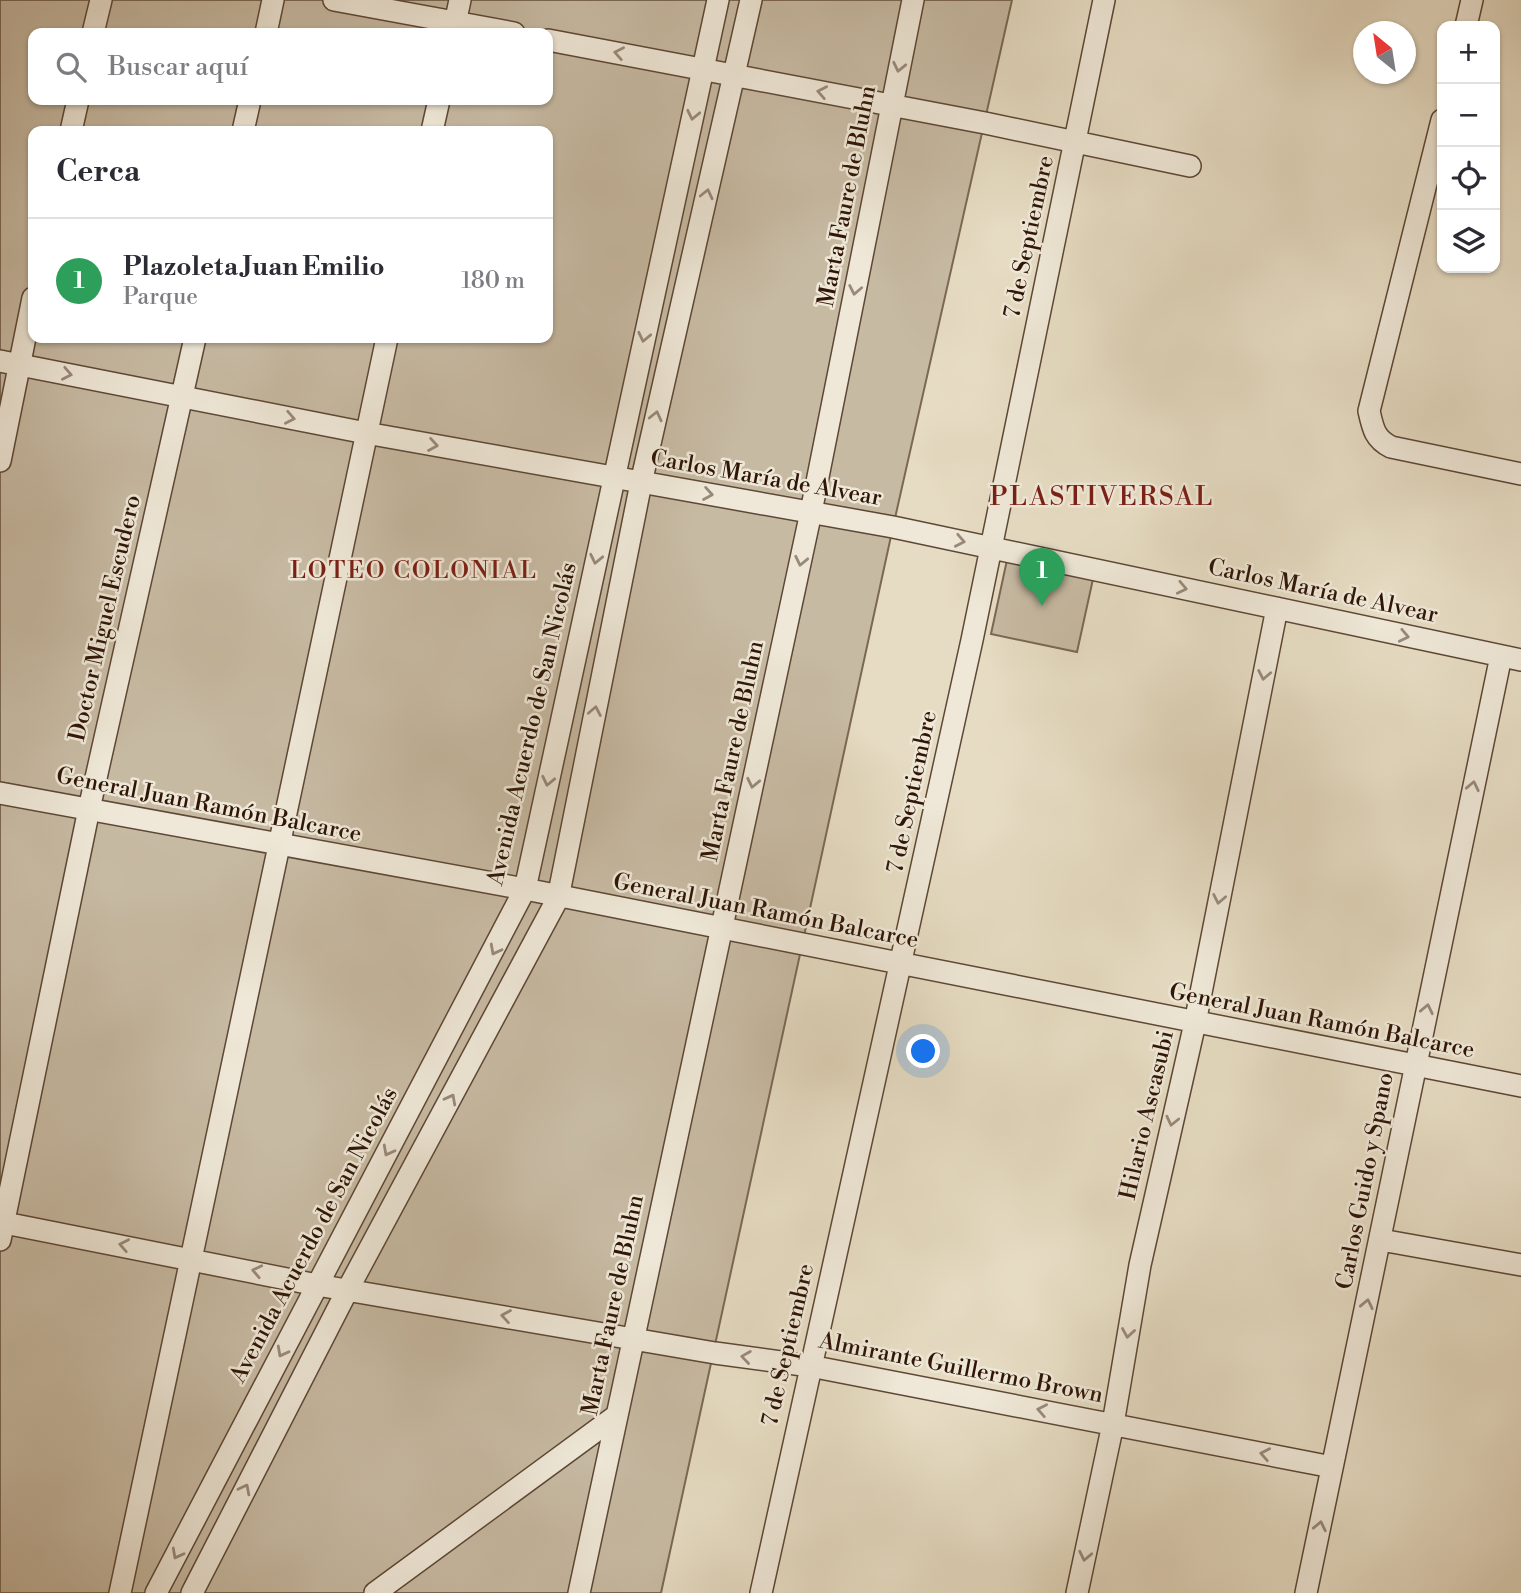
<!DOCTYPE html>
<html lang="es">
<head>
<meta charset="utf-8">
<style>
  body { margin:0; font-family:"Libre Bodoni",serif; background:#f2f2f3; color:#2b2b33 }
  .controls { position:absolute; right:21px; top:21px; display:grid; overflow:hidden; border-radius:14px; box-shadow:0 2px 5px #0004 }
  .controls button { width:63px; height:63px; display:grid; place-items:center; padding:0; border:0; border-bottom:2px solid #e1e1e2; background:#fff; color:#2b2b33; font:35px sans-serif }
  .compass { position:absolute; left:1353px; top:21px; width:63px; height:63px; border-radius:50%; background:#fff; box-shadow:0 2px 5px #0004; rotate:330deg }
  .you { position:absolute; left:924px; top:1052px; width:24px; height:24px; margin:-18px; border:5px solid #fff; border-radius:50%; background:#1a73e8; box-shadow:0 0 0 10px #1a73e833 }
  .badge { display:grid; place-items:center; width:46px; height:46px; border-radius:50%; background:#8f2418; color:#fff; font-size:23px; font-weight:700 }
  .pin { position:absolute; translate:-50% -58px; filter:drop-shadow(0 2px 4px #0008) }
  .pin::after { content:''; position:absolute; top:37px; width:24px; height:21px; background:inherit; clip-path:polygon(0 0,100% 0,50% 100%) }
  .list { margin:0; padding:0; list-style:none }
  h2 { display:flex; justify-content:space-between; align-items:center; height:91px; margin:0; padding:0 28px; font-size:30px }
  h2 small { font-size:23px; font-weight:400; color:#7c7c81 }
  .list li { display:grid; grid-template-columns:46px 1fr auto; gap:21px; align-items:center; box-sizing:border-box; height:126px; padding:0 28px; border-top:2px solid #e1e1e2 }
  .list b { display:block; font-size:26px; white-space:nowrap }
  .list p { margin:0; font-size:23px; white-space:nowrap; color:#7c7c81 }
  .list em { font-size:23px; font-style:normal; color:#7c7c81 }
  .icon { flex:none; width:38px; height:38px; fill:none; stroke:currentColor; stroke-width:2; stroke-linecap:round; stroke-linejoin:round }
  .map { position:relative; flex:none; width:1521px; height:1593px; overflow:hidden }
  .search { position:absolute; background:#fff; box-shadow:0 2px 5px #0004; left:28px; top:28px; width:525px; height:77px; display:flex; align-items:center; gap:18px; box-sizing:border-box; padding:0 24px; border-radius:14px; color:#7c7c81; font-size:26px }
  .panel { position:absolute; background:#fff; box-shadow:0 2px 5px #0004; left:28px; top:126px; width:525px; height:217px; border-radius:14px }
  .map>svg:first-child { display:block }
  .green { fill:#c7baa3; stroke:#7b6854; stroke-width:2; fill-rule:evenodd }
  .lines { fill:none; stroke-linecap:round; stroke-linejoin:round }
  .minor-casing { stroke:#5d4735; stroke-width:24 }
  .minor { stroke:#efe8d8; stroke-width:21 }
  .oneway { stroke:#99897a }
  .labels { text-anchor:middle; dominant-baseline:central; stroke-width:5; stroke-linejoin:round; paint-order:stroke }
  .street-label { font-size:23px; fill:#2f1506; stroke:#efe8d8 }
  .neighbourhood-label { font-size:24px; letter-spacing:2px; fill:#7a1f14; stroke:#efe8d8 }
  .quarter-label { font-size:26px; letter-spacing:2px; fill:#7a1f14; stroke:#efe8d8 }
</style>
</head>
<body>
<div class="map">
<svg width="1521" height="1593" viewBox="0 0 1521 1593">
  <rect width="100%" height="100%" fill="#e6dcc3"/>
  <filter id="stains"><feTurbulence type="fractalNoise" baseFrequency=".00286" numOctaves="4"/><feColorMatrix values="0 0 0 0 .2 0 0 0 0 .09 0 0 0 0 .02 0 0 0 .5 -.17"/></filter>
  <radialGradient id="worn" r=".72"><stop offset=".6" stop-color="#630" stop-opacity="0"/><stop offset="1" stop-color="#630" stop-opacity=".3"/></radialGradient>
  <!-- green -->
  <path class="green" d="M0,0H1012L893,527L661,1593H0ZM33,33H548V100H33ZM33,131H548V338H33Z
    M1007,560L1093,579L1077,652L991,634Z"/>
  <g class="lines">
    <!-- minor casing -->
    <g class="minor-casing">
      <path id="minor" d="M334,0L514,33
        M1466,26L1472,0
        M93,33L101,0
        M266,33L273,0
        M453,33L460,0
        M548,40L985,123L1190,166
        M1442,120L1369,411C1373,429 1375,439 1391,447L1521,474
        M71,131L78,100
        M243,131L250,100
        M432,131L439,100
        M0,361L366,433L893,527L1521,660
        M0,461L33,298
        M0,793L525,889L1521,1086
        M0,1222L317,1285L715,1353L810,1366L1332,1467
        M0,1240L89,809L195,338
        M1381,1240L1521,1265
        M120,1593L387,338
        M156,1593L525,889L718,0
        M192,1593L348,1289L558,898L641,483L751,0
        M375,1593L616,1416
        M579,1593L811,512L913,0
        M761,1593L972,640L1104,0
        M1077,1593L1113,1424L1140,1265L1195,1023L1277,608
        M1306,1593L1501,656"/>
    </g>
    <!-- minor -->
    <use href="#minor" class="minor"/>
  </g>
  <!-- one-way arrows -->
  <defs><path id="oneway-chevron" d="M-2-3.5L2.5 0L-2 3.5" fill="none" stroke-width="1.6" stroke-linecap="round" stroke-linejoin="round" transform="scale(1.75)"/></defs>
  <g class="oneway">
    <use href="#oneway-chevron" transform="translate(619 53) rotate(-169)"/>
    <use href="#oneway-chevron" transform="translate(899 67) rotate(102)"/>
    <use href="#oneway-chevron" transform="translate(822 92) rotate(-169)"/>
    <use href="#oneway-chevron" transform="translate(693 115) rotate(102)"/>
    <use href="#oneway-chevron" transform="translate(707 194) rotate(-77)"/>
    <use href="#oneway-chevron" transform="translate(855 290) rotate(101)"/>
    <use href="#oneway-chevron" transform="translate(644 337) rotate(102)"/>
    <use href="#oneway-chevron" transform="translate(67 374) rotate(11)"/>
    <use href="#oneway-chevron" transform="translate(656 416) rotate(-77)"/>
    <use href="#oneway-chevron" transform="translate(290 418) rotate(11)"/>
    <use href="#oneway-chevron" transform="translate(433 445) rotate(10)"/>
    <use href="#oneway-chevron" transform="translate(708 494) rotate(10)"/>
    <use href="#oneway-chevron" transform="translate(960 541) rotate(11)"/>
    <use href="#oneway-chevron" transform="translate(596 559) rotate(102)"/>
    <use href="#oneway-chevron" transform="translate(801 561) rotate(102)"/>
    <use href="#oneway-chevron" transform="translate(1182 588) rotate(12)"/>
    <use href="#oneway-chevron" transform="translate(1404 636) rotate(12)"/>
    <use href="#oneway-chevron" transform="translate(1264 675) rotate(101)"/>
    <use href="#oneway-chevron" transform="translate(595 711) rotate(-79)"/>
    <use href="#oneway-chevron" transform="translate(548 781) rotate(102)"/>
    <use href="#oneway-chevron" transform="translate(753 783) rotate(102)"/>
    <use href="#oneway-chevron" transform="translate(1473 786) rotate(-78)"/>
    <use href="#oneway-chevron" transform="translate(1219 899) rotate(101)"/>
    <use href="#oneway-chevron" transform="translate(495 950) rotate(118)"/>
    <use href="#oneway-chevron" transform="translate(1427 1009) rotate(-78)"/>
    <use href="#oneway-chevron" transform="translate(451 1099) rotate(-62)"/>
    <use href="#oneway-chevron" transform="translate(1172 1121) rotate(103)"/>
    <use href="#oneway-chevron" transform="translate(388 1151) rotate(118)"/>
    <use href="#oneway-chevron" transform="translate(124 1245) rotate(-169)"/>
    <use href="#oneway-chevron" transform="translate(257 1271) rotate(-168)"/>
    <use href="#oneway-chevron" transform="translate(1367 1304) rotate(-78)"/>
    <use href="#oneway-chevron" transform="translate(506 1316) rotate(-170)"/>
    <use href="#oneway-chevron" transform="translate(1128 1333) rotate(99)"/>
    <use href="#oneway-chevron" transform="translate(282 1352) rotate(118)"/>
    <use href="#oneway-chevron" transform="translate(746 1357) rotate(-172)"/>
    <use href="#oneway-chevron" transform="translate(1042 1410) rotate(-169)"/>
    <use href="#oneway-chevron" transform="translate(1265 1454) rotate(-169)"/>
    <use href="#oneway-chevron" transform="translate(245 1489) rotate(-63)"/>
    <use href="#oneway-chevron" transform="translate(1320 1526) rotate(-78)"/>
    <use href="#oneway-chevron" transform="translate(177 1554) rotate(118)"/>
    <use href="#oneway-chevron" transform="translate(1085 1556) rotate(102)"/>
  </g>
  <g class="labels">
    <!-- street labels -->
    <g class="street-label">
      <text transform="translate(847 196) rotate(-79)">Marta Faure de Bluhn</text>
      <text transform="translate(1029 237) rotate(-78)">7 de Septiembre</text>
      <text transform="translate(766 478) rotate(10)">Carlos María de Alvear</text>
      <text transform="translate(1323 591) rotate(12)">Carlos María de Alvear</text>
      <text transform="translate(105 618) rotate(-77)">Doctor Miguel Escudero</text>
      <text transform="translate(532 724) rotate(-77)">Avenida Acuerdo de San Nicolás</text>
      <text transform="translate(733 751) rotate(-78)">Marta Faure de Bluhn</text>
      <text transform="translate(912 792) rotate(-78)">7 de Septiembre</text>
      <text transform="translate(209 805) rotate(11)">General Juan Ramón Balcarce</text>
      <text transform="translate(766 911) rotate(11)">General Juan Ramón Balcarce</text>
      <text transform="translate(1322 1021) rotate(11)">General Juan Ramón Balcarce</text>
      <text transform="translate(1147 1115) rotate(-77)">Hilario Ascasubi</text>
      <text transform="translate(1365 1181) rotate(-79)">Carlos Guido y Spano</text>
      <text transform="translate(314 1235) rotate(-62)">Avenida Acuerdo de San Nicolás</text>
      <text transform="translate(613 1305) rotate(-78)">Marta Faure de Bluhn</text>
      <text transform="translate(788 1345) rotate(-77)">7 de Septiembre</text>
      <text transform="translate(961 1368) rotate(11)">Almirante Guillermo Brown</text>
    </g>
    <!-- neighbourhood labels -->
    <g class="neighbourhood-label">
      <text x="414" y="571">LOTEO COLONIAL</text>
    </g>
    <!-- quarter labels -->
    <g class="quarter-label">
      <text x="1102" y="497">PLASTIVERSAL</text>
    </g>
  </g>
  <rect width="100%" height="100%" filter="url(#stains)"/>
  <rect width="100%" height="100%" fill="url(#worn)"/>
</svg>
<div class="controls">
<button>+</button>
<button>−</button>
<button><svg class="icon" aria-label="locate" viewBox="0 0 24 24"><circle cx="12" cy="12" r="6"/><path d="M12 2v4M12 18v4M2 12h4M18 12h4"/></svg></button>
<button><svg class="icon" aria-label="layers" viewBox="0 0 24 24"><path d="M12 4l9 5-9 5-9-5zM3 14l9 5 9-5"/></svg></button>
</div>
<svg class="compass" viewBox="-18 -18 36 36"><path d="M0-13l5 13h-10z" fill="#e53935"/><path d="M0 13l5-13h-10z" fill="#7c7c81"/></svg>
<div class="you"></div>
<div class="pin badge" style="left:1042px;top:606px;background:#2e9e5b">1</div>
<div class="search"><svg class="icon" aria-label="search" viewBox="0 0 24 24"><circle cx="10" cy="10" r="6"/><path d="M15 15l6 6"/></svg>Buscar aquí</div>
<section class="panel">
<h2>Cerca<small></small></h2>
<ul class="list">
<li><span class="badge" style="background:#2e9e5b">1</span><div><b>Plazoleta Juan Emilio</b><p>Parque</p></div><em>180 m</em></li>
</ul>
</section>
</div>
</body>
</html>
